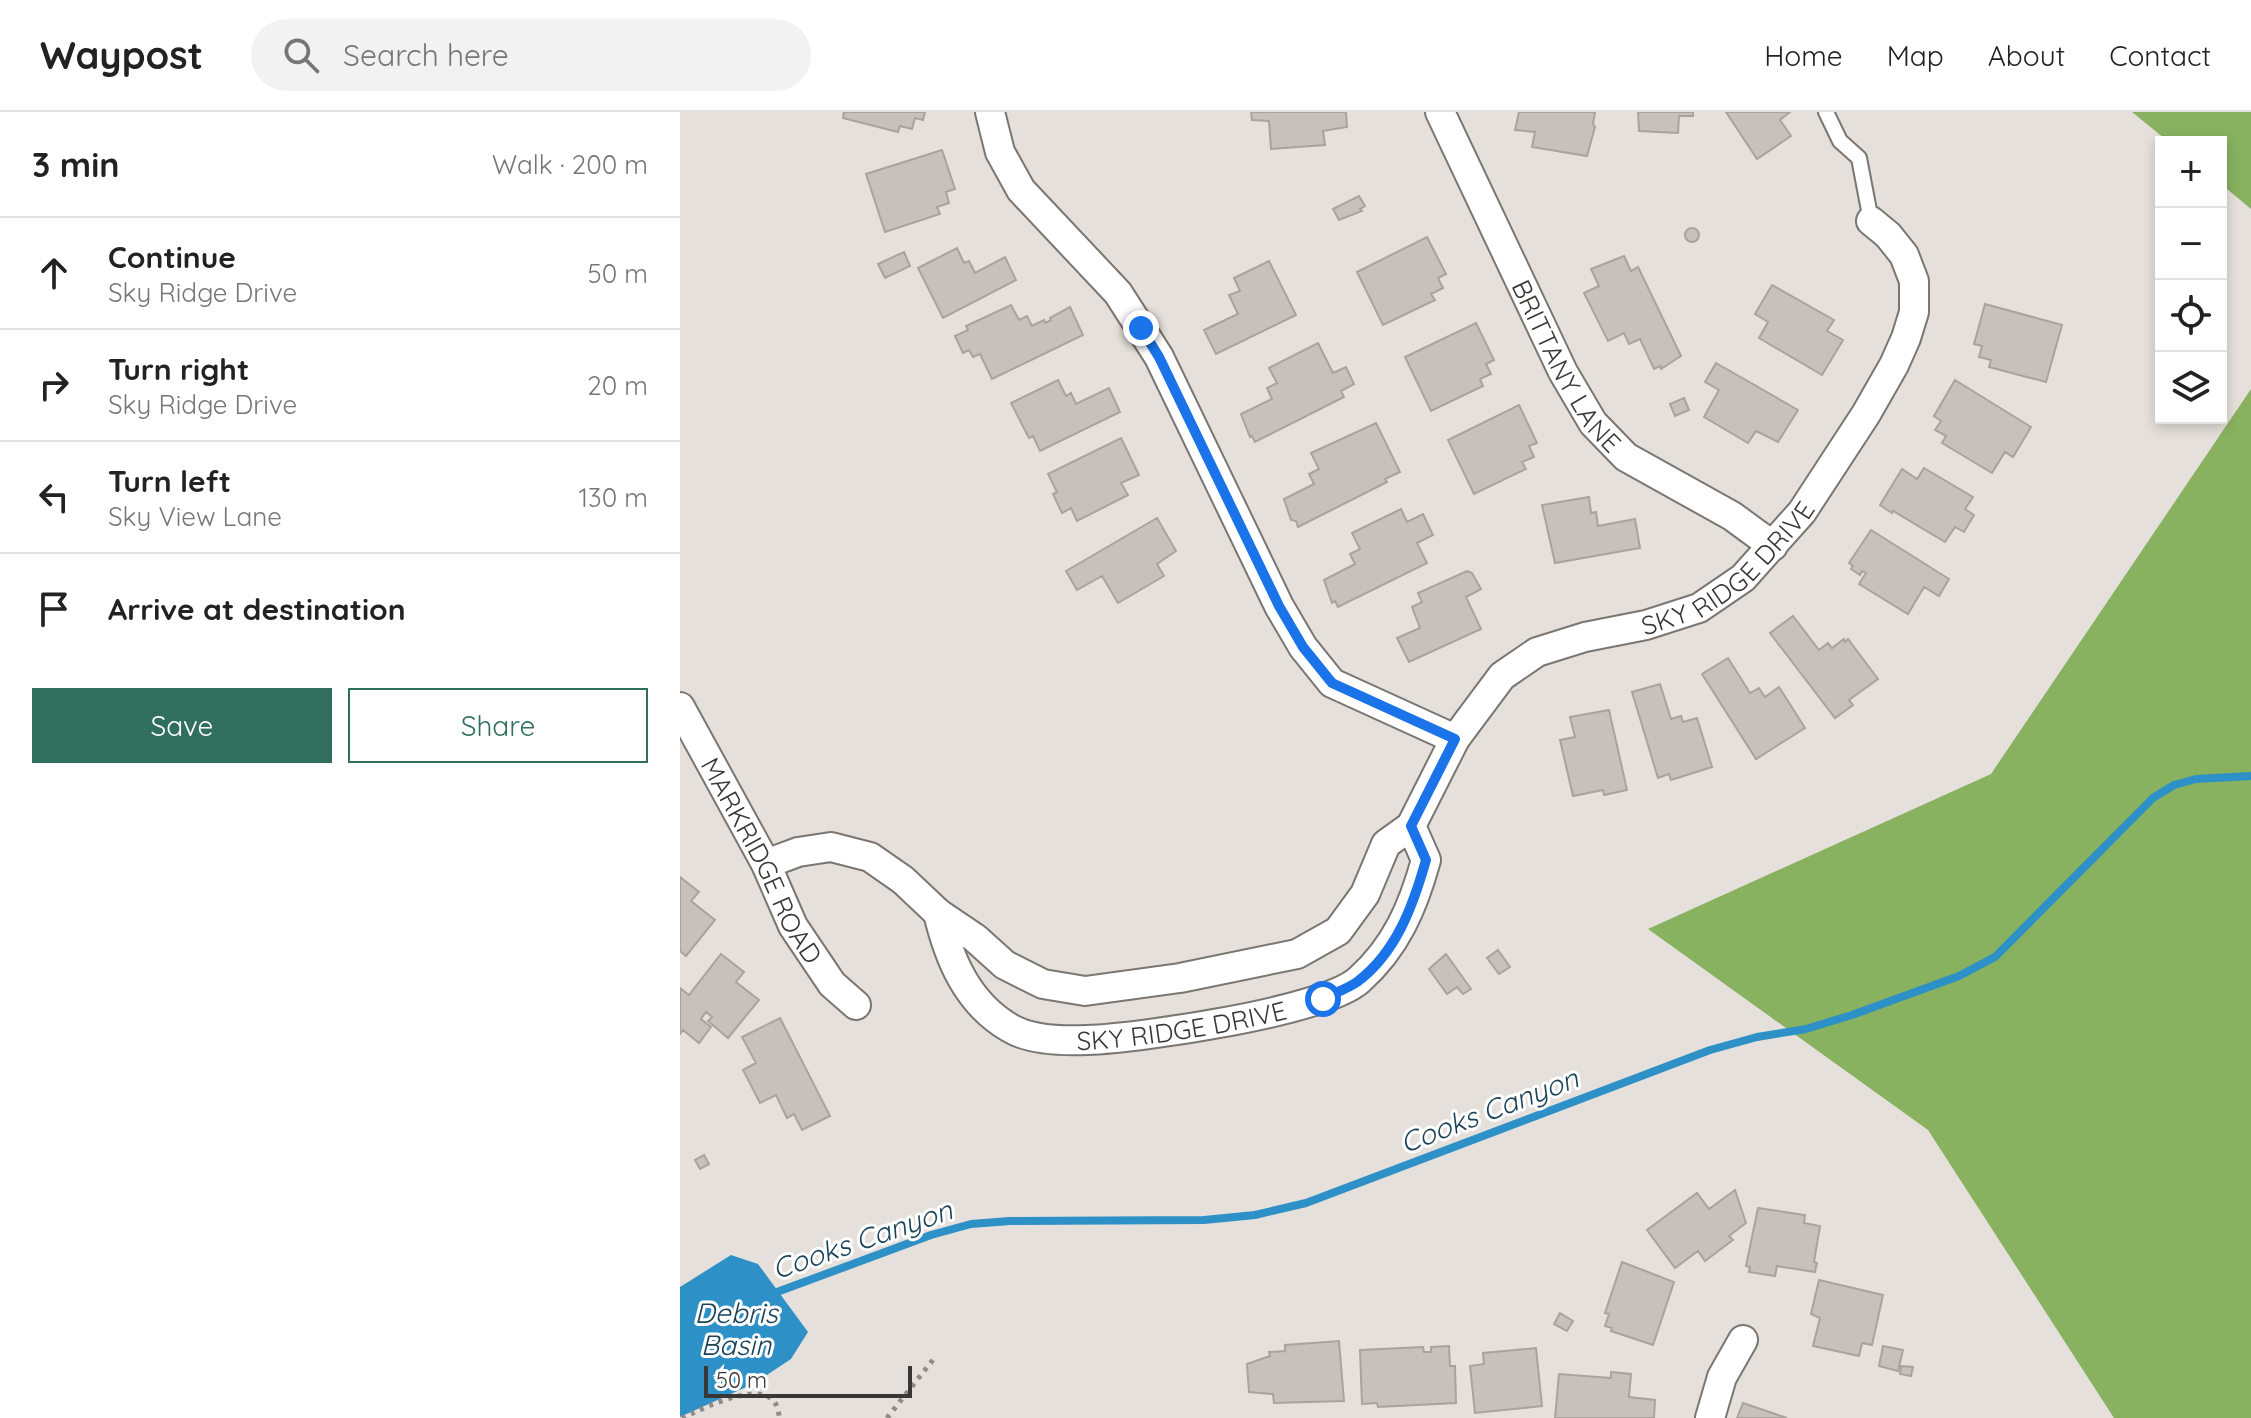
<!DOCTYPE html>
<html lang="en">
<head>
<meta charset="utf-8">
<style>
  body { margin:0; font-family:Quicksand,sans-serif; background:#f2f2f2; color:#222 }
  .controls { position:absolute; right:24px; top:24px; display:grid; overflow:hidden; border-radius:0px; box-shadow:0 4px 12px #0003 }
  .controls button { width:72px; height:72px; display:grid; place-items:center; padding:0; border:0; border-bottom:2px solid #e0e0e0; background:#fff; color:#222; font:40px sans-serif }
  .scale { position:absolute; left:24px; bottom:20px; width:208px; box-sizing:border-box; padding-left:8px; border:4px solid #393735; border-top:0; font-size:22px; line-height:28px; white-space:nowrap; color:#393735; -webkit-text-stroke:6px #fff; paint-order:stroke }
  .stop { position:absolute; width:24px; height:24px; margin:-18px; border:6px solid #1a73e8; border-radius:50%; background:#fff }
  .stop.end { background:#1a73e8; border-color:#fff; box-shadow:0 2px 8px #0008 }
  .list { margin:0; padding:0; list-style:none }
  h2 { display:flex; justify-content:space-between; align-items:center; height:104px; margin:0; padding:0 32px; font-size:34px }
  h2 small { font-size:26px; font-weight:400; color:#767676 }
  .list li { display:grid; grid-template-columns:52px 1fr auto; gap:24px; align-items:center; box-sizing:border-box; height:112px; padding:0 32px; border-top:2px solid #e0e0e0 }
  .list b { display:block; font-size:30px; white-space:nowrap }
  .list p { margin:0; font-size:26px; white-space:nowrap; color:#767676 }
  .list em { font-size:26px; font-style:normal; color:#767676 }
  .actions { display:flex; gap:16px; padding:24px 32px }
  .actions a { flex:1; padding:18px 0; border:2px solid #306f5d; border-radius:0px; text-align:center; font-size:28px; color:#306f5d }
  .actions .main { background:#306f5d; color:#fff }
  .icon { flex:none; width:44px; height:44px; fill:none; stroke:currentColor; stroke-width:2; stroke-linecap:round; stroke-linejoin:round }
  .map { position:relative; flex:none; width:1571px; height:1306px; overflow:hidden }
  header { display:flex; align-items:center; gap:48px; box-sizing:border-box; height:112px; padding:0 40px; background:#fff; border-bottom:2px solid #e0e0e0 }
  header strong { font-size:38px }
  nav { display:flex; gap:44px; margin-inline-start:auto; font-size:28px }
  .search { width:560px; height:72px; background:#f2f2f2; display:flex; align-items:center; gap:20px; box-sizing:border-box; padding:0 28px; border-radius:44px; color:#767676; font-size:30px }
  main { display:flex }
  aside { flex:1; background:#fff }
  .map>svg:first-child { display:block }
  .forest { fill:#88b260 }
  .water { fill:#2d90c6 }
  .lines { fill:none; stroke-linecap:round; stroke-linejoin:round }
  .stream { stroke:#2d90c6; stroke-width:8 }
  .building { fill:#c6c1bc; stroke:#a8a39e; stroke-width:2 }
  .service-casing { stroke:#7a7671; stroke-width:18 }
  .minor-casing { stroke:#7a7671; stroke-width:32 }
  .path { stroke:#8f8c88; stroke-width:5; stroke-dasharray:4 6; stroke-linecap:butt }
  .service { stroke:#fff; stroke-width:14 }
  .minor { stroke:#fff; stroke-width:28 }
  .route { stroke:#1a73e8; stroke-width:10 }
  .labels { text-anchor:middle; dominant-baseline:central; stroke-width:6; stroke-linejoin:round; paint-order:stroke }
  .street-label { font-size:26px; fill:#393735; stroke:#fff }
  .water-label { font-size:28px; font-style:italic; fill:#1a4259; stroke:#fff }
</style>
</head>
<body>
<header>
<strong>Waypost</strong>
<div class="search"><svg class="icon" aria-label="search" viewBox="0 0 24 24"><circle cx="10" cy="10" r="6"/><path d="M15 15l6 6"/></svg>Search here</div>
<nav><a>Home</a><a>Map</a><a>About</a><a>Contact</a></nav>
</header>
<main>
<aside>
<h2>3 min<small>Walk · 200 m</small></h2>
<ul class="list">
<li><svg class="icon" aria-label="ahead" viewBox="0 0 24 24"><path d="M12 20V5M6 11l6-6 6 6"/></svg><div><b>Continue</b><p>Sky Ridge Drive</p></div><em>50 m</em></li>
<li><svg class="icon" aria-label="right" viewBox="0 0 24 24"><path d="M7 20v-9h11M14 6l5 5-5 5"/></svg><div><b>Turn right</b><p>Sky Ridge Drive</p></div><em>20 m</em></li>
<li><svg class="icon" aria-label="left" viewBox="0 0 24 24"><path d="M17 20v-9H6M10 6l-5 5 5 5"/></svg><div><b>Turn left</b><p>Sky View Lane</p></div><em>130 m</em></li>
<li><svg class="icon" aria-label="arrive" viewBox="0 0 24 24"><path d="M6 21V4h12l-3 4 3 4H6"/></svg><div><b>Arrive at destination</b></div></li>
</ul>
<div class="actions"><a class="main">Save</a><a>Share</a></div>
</aside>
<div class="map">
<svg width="1571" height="1306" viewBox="0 0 1571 1306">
  <rect width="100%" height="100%" fill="#e5e0db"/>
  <!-- forest -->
  <path class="forest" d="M1452,0H1571V97L1541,72V30H1489Z
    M1571,277V1306H1434L1248,1018L968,817L1311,662Z"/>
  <!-- water -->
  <path class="water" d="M51,1143L78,1152L128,1220L111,1247L75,1271L0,1305V1175Z"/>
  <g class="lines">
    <!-- stream -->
    <path class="stream" d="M89,1183L251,1123L291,1112L330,1109L524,1108L575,1103L626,1091L1030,938L1077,925L1126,917L1172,903L1279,864L1315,845L1473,686L1494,673L1516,667L1571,664"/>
  </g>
  <!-- building -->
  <path class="building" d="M164,0H245L243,8L235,6L232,17L220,14L218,20L163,6Z
    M571,0H666L667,15L643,19L645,33L591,37L589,9L572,8Z
    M839,0H915L913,12L915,15L907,44L852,35L855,20L835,18Z
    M958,0H1013V4H999L998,21L959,19Z
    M1046,0H1110L1100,8L1111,24L1077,47Z
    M262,38L275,77L266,80L269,91L257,95L260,102L205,120L186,62Z
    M679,84L685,94L680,97L682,99L659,108L653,97Z
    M1005 123a7 7 0 1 1 14 0a7 7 0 1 1-14 0Z
    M747,125L766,162L758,166L763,176L751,182L755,188L703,213L677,160Z
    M277,136L284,151L289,149L295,161L325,145L336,168L263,206L238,156Z
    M224,140L230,154L205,166L198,152Z
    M944,144L951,159L958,155L1001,244L981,257L980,254L974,257L960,227L949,232L944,221L928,229L904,181L919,174L911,157Z
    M589,149L616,203L536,242L524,218L558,202L549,183L560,179L554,166Z
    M1092,173L1154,208L1147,219L1163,228L1142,263L1079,226L1088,210L1075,202Z
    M1305,192L1382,213L1366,270L1309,255L1311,248L1299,245L1302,234L1294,232Z
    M331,193L339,208L347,204L352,214L364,208L365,211L371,208L370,206L390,195L403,223L312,267L300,242L293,245L289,238L283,241L275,224L288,218L286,214Z
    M796,211L814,248L806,252L811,262L800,267L803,274L751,299L725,245Z
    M638,231L653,261L666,255L674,272L661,279L664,285L575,330L572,324L570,325L561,302L592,287L587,276L597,271L589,256Z
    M1036,251L1118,298L1098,330L1076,319L1068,331L1024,305L1039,278L1025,270Z
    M378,268L386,284L391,281L396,292L429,276L440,300L360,339L353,324L349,326L331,291Z
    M1275,268L1351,315L1333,345L1325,340L1312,361L1262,331L1266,324L1255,318L1261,309L1254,304Z
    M1004,286L1009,298L995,304L990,292Z
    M839,293L857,331L849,334L854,345L842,350L846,357L794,382L768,328Z
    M696,311L720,360L705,367L707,370L618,415L616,409L611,408L604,387L634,372L629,362L639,357L631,341Z
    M441,326L459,363L441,371L448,383L397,409L391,396L382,401L373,382L377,380L368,362Z
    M1244,356L1293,385L1285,397L1294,403L1284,420L1275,415L1265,430L1213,399L1212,401L1200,393L1222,357L1237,367Z
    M909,385L911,401L916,400L918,414L955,407L960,436L875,451L862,393Z
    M721,397L727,410L743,402L753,423L737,431L747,451L658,495L655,489L652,491L644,468L675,452L670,442L680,437L672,421Z
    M477,406L496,439L477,452L484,464L438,491L422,464L397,478L386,459Z
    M1191,418L1269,467L1259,484L1244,475L1228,502L1179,472L1186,461L1182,459L1180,463L1171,457L1173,454L1169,451Z
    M787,459L792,461L801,477L786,485L801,517L729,550L717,526L740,516L732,495L742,490L738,481Z
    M1113,504L1139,538L1148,531L1152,536L1164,527L1165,530L1168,527L1198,567L1169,588L1173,593L1155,606L1090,521Z
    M1048,546L1070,581L1079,576L1085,585L1099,575L1125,616L1076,647L1022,562Z
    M980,572L991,607L1001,604L1003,610L1017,606L1032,655L991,668L989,662L978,666L952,580Z
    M929,598L947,678L924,683L923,678L893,684L880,628L895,625L890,605Z
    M0,765L19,780L11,789L35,808L6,844L0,839Z
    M818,838L830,855L819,862L807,846Z
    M41,842L64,860L56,870L79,888L48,926L28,909L32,905L26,900L21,907L31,915L19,931L3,918L0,922V876L9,883Z
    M766,842L791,877L783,882L777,875L767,882L749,857Z
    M100,906L150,1004L122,1018L114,1002L107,1006L96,983L80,991L63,958L76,951L62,925Z
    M24,1043L29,1052L20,1057L15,1048Z
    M1055,1078L1066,1111L1049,1124L1053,1128L1025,1149L1018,1139L995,1156L967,1118L1017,1081L1029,1097Z
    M1078,1096L1125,1103L1124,1111L1140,1114L1134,1150L1137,1151L1135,1160L1097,1154L1095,1164L1069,1160L1070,1155L1066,1154Z
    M942,1150L994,1170L973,1233L931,1219L932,1216L925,1214L929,1202L925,1201Z
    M1139,1168L1203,1183L1192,1233L1182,1231L1179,1244L1133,1234L1140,1206L1131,1202Z
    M880,1201L893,1209L887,1219L874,1212Z
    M659,1229L664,1289L594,1291L593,1282L569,1280L567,1252L590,1244L589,1240L605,1239V1233Z
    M769,1234L770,1254H775L776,1291L698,1295L697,1291L682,1292L680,1238L743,1235L744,1240H751V1235Z
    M1203,1234L1223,1238L1218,1259L1199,1254Z
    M856,1236L862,1294L795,1301L790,1254L804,1252L803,1241Z
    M1221,1254L1233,1255L1231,1264L1220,1262Z
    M931,1260L951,1262L949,1285L975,1288L974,1306H875L879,1262L931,1266Z
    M1063,1291L1107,1306H1057Z"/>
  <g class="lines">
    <!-- service casing -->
    <g class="service-casing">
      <path id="service" d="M1146,0L1160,29L1179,46L1191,109"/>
    </g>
    <!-- minor casing -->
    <g class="minor-casing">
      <g id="minor">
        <path d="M310,0L320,40L341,78L438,181L479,245L599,494L623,535L652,571L775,627"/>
        <path id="s1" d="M760,0L883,260L913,311L946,345L1052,404L1093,434"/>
        <path id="s2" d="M0,595L86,752L113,814L152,872L176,893"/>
        <path id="s3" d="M86,752L118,740L151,735L190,745L223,768L258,801L295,826L325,853L363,872L405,879L500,866L617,842L658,819L685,782L706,732L731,714L775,627L822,564L857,540L905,525L966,513L1019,496L1063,466L1122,400L1186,302L1214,253L1226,226L1234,200V169L1224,143L1208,123L1191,109"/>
        <path id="s4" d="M258,801C269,847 287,891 330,916C350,928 384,929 407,928C460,926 643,900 679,868C716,835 733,795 746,748L731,714"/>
        <path d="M1030,1306L1042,1265L1063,1228"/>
      </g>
    </g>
    <!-- path -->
    <path class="path" d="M2,1306C25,1296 98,1257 99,1306
      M207,1306L256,1244"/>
    <!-- service -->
    <use href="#service" class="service"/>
    <!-- minor -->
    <use href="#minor" class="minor"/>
  </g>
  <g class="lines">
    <!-- route -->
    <path class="route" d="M461,216L479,245L599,494L623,535L652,571L775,627L731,714L746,748C733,794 716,841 677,870C667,877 654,881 643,887"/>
  </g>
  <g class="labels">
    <!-- street labels -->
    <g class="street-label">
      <text stroke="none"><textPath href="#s1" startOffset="284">BRITTANY LANE</textPath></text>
      <text stroke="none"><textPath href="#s3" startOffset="1192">SKY RIDGE DRIVE</textPath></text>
      <text stroke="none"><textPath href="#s2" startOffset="174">MARKRIDGE ROAD</textPath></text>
      <text stroke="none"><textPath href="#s4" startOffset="314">SKY RIDGE DRIVE</textPath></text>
    </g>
    <!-- water labels -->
    <g class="water-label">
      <text transform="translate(809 998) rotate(-21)">Cooks Canyon</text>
      <text transform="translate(182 1127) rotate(-19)">Cooks Canyon</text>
      <text x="56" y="1200">Debris<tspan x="56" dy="32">Basin</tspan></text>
    </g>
  </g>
</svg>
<div class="controls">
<button>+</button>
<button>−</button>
<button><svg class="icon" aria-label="locate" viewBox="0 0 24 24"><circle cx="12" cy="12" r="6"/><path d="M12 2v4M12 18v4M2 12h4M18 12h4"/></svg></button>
<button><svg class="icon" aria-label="layers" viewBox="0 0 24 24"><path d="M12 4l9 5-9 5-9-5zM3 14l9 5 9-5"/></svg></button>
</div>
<div class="scale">50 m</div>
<div class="stop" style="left:643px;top:887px"></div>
<div class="stop end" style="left:461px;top:216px"></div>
</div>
</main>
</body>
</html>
